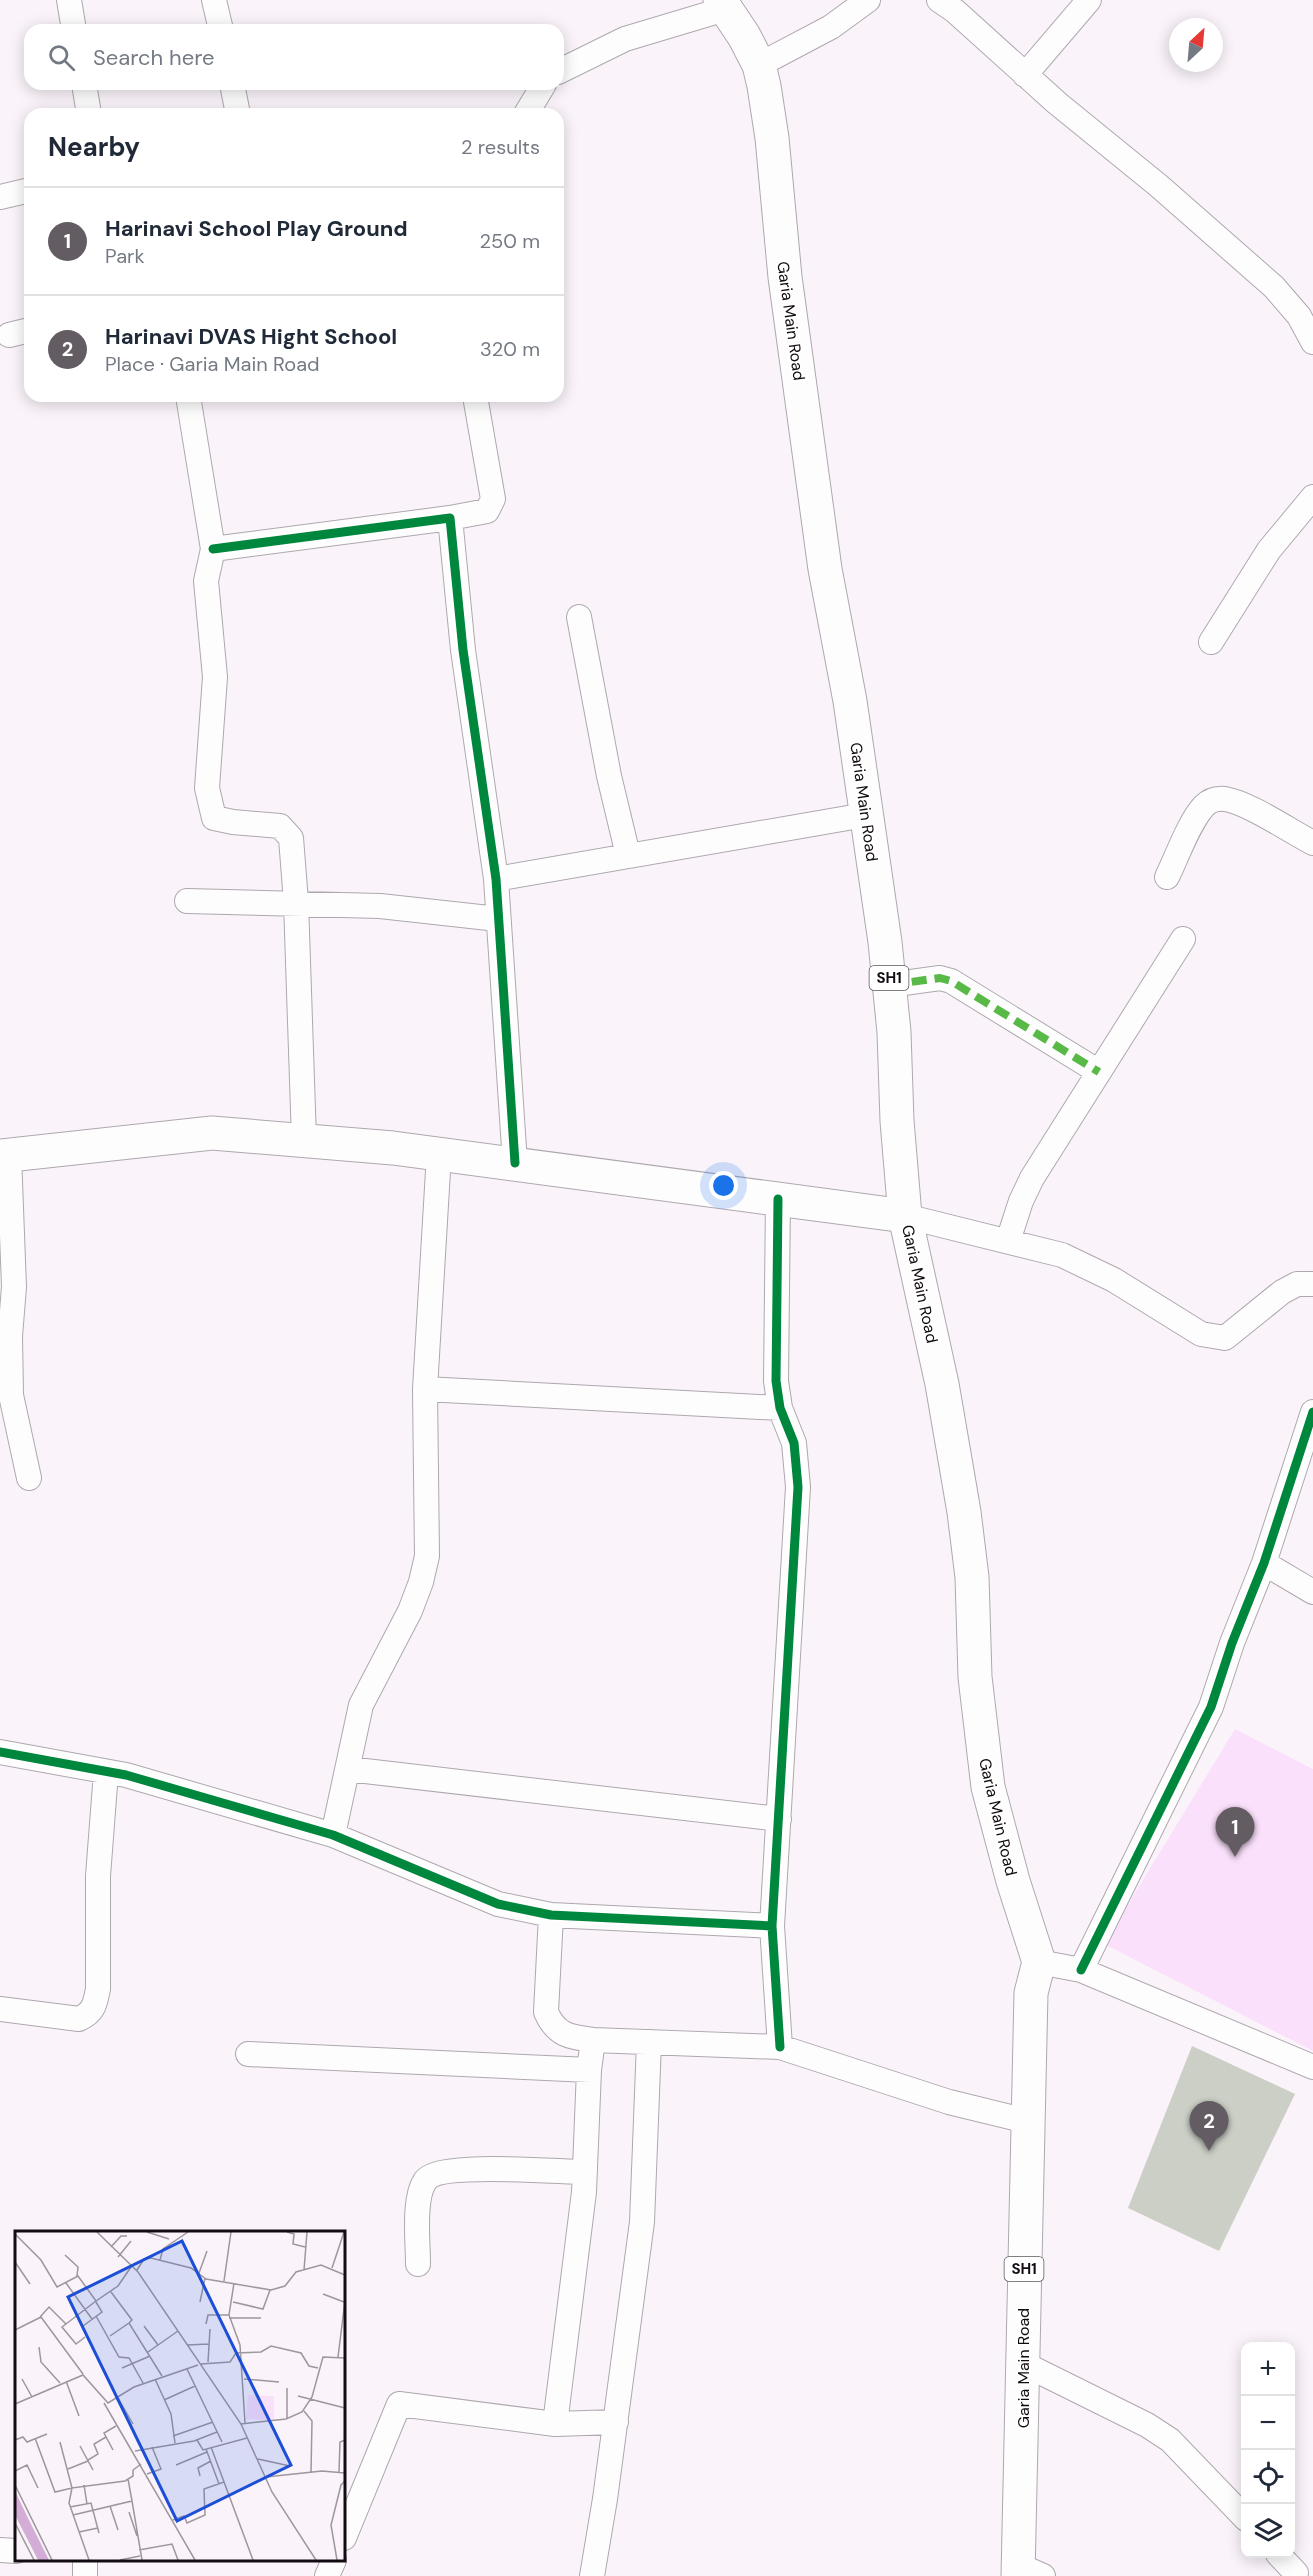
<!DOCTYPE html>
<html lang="en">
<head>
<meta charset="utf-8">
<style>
  body { margin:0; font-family:"DM Sans",sans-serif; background:#f2f2f3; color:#1f2937 }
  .controls { position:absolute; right:18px; bottom:18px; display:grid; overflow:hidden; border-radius:12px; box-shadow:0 3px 15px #0003 }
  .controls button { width:54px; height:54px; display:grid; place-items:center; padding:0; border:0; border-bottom:2px solid #e0e1e3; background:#fff; color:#1f2937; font:30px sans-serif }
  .compass { position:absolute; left:1169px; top:18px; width:54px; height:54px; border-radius:50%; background:#fff; box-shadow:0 3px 15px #0003; rotate:26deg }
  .you { position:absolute; left:724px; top:1186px; width:21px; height:21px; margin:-15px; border:4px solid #fff; border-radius:50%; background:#1a73e8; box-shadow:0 0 0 9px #1a73e833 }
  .badge { display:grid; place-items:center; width:39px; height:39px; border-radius:50%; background:#635d63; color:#fff; font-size:20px; font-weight:700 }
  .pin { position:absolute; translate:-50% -50px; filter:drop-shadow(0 2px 3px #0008) }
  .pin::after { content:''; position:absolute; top:32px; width:21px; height:18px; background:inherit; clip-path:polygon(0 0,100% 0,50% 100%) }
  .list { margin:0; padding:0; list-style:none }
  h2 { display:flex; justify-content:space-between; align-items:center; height:78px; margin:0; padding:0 24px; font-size:26px }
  h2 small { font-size:20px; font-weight:400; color:#747a83 }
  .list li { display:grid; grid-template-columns:39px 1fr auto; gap:18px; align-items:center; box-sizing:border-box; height:108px; padding:0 24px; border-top:2px solid #e0e1e3 }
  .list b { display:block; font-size:22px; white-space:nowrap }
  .list p { margin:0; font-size:20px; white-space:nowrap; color:#747a83 }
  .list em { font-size:20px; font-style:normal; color:#747a83 }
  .icon { flex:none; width:33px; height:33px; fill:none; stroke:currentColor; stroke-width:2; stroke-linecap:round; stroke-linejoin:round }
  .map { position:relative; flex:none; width:1313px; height:2576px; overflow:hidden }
  .search { position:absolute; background:#fff; box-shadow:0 3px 15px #0003; left:24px; top:24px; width:540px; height:66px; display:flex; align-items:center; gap:15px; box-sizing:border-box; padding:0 21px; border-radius:18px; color:#747a83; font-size:22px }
  .panel { position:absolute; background:#fff; box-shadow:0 3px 15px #0003; left:24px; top:108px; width:540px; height:294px; border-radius:18px }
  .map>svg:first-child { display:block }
  .green { fill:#fbe0fc }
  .building { fill:#cbcfc5 }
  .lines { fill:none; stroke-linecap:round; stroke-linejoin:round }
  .minor-casing { stroke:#aea8ae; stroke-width:26 }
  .secondary-casing { stroke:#aea8ae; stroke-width:35 }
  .primary-casing { stroke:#aea8ae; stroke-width:35 }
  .minor { stroke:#fefdfe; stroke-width:24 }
  .secondary { stroke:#fefdfe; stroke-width:33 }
  .primary { stroke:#fefdfe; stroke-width:33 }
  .quiet { stroke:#58b947; stroke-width:8; stroke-dasharray:15 8; stroke-linecap:butt }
  .cycleway-casing { stroke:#fff; stroke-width:13 }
  .cycleway { stroke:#00873e; stroke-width:9 }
  .labels { text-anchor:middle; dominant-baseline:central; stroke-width:4.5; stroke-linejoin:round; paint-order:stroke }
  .shield { fill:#fff; stroke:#595559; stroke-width:1.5 }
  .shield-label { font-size:15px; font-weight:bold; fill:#120c12 }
  .street-label { font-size:16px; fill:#120c12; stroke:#fff }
  .inset-road { fill:none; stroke:#9d979d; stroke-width:1.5 }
  .view { fill:#1d4ed8; fill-opacity:0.15; stroke:#1d4ed8; stroke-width:3 }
  .inset-edge { fill:none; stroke:#120c12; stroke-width:3 }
</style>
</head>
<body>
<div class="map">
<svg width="1313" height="2576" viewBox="0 0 1313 2576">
  <rect width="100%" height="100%" fill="#faf4fa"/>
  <!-- green -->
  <path class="green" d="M1235,1729L1313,1769V2051L1104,1944Z"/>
  <!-- building -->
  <path class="building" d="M1192,2046L1295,2094L1219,2251L1128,2208Z"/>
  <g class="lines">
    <!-- minor casing -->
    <g class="minor-casing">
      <path id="minor" d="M69,0L74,30
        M214,0L221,30
        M939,0L955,11L1057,103L1159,186L1274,287L1299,316L1313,342
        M759,65L831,27L868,0
        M558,72L625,39L725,9
        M1025,75L1089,0
        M84,84L89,114
        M232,84L238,114
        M526,114L544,84
        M0,197L30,190
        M9,335L30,330
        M188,396L213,549L206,581L215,677L207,788L214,818L233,822L280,826L291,838L296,902L304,1140
        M450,518L487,511L493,499L475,396
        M213,549L450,518L463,650L496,879L515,1163
        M579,617L609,776L628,855
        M1211,642L1269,550L1313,497
        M1167,877C1177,857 1189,822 1204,806C1210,800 1217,798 1225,799C1249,803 1290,831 1313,843
        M496,879L865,815
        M187,901L380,906L498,919
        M889,985L940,978L951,981L1099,1072
        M9,1155L14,1287L10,1336L11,1395L29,1478
        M778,1199L776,1381L780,1408L794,1443L798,1487L772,1926L780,2047
        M905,1216L1062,1255L1114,1280L1201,1334L1225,1338L1282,1292L1297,1284H1313
        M1008,1241L1021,1201L1032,1178L1183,939
        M425,1389L780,1408
        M1264,1563L1313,1592
        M0,1752L126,1775L333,1835L498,1904L551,1915L772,1926
        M348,1769L779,1819
        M333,1835L361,1705L410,1611L421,1582L427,1556L425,1389L439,1154
        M551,1915L546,2012C556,2035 569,2037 593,2040L780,2047L949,2102L1027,2121
        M1039,1962L1081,1970L1313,2067
        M1081,1970L1211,1707L1232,1643L1264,1563L1313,1412
        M0,2009L79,2019C94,2012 95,2004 98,1989V1876L106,1772
        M248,2054L589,2070
        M418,2264C418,2242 413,2199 425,2181C439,2161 558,2172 585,2172
        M1022,2363L1147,2425L1170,2440L1246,2519
        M555,2424L584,2192L589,2070L593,2040
        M344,2538L399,2404L555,2424L616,2422
        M0,2550L16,2551
        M1278,2554L1296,2573
        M85,2560V2576
        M1018,2565L1043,2576
        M327,2576L334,2560
        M592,2576L605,2499L642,2222L649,2042"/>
    </g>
    <!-- secondary casing -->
    <g class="secondary-casing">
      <path id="secondary" d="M0,1156L212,1133L393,1148L905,1216"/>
    </g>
    <!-- primary casing -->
    <g class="primary-casing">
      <path id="primary" d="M720,0L744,36L759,65L764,86L772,138L785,277L825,569L850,701L885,942L894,1032L897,1121L905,1216L942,1384L964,1512L972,1577L975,1677L988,1787L1013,1881L1039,1962L1031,1993L1018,2576"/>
    </g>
    <!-- minor -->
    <use href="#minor" class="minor"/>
    <!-- secondary -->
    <use href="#secondary" class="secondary"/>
    <!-- primary -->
    <use href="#primary" class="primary"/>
    <!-- quiet -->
    <path class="quiet" d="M889,985L940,978L951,981L1099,1072"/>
    <!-- cycleway casing -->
    <g class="cycleway-casing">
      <path id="cycleway" d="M213,549L450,518L463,650L496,879L515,1163
        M778,1199L776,1381L780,1408L794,1443L798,1487L772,1926L780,2047
        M0,1752L126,1775L333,1835L498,1904L551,1915L772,1926
        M1081,1970L1211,1707L1232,1643L1264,1563L1313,1412"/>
    </g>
    <!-- cycleway -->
    <use href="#cycleway" class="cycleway"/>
  </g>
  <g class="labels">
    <!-- shield labels -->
    <g class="shield">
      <rect x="869.5" y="966" width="39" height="24" rx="4.5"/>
      <rect x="1004.5" y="2257" width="39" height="24" rx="4.5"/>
    </g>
    <g class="shield-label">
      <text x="889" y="978">SH1</text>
      <text x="1024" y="2269">SH1</text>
    </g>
    <!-- street labels -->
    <g class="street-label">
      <text transform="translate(791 321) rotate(82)">Garia Main Road</text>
      <text transform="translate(864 802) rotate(82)">Garia Main Road</text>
      <text transform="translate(920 1284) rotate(78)">Garia Main Road</text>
      <text transform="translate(998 1817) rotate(77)">Garia Main Road</text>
      <text transform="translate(1023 2368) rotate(-90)">Garia Main Road</text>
    </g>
  </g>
  <!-- overview -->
  <g transform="translate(15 2231)">
    <rect width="330" height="330" fill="#faf4fa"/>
    <path d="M233,164L259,165V189L231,188Z" fill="#fbe0fc"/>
    <path d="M0,260L13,287L34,329H23L0,284Z" fill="#d4add6"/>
    <path class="inset-road" d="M82,1L123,41L226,193L257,261L301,329M132,1L154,8M272,1L279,3L278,13L290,16M0,3L26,29L42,56L63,45L81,70L103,55L116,36M96,16L106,5H112M50,24L63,36L62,45M103,26L116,10M145,29L148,18L173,1M0,31L15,53M317,37L329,1M122,39L129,28L136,27L176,37L191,48L256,59L270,55L281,41L306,34L330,44M289,39L292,1M184,42L192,20M209,50L216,1M51,52L77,88M219,52L214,84L225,114L230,192M96,61L117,89L114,92M308,63L329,71M185,71L190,47M218,71L248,78L255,59M81,85L104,126L114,127L128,152M25,86L34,76L51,93M214,87H246M191,93L193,84H214M68,95L87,81L81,71M129,95L143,114M0,99L26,86L68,143M95,105L114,92L147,145M70,106L61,113L47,96L81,70M172,114L194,113M24,116L26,131L45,152M133,121L163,100M323,126L330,70M193,131L195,98M186,133L215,131L221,122L246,121L256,115L286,122L294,135L303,137M107,137L135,125M172,138L207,211M7,148L17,166M140,148L156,183L160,212M229,148L264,151M51,150L64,185M272,157V188M283,165L330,177M103,167L118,193M149,169L180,155M89,172L180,329M0,173L68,144L93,172L119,156L183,134M289,180L297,190L296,242M226,193L271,188L287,181L297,166L308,126L330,127M158,205L198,191M20,207L40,261L57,257L54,272L74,329M0,209L8,206L12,211L32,203M182,209L188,219L232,207M45,211L57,257L110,250L118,245V239L126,233M65,215L78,239M196,216L238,329M191,218L204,253M98,219L89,202L101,195M120,220L179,210L202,201M243,228L275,235M73,229L83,223L79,213L91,206M161,234L192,221M53,238L73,230M0,240L12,234L23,257M324,241L325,211L330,209M132,243L146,238L137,216M185,245L183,237L196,230M251,246L307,240L330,242M113,248L117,270M0,254L37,329M69,254L72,273M95,275L103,299M55,276L76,272L84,302M114,281L122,305M58,284L117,270L127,329M158,289L169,285L172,292L190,284L189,258L209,251M0,292L19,329M64,301L83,297M124,319L157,313L163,329M105,329L125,325M322,329L316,294L326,254L330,250"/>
    <path class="view" d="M167,10L276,234L162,290L53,66Z"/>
    <rect width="330" height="330" class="inset-edge"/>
  </g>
</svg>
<div class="controls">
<button>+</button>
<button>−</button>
<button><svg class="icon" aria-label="locate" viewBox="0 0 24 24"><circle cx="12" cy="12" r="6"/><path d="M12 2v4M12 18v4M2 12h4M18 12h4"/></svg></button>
<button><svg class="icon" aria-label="layers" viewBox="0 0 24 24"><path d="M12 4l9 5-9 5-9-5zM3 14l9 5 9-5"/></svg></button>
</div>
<svg class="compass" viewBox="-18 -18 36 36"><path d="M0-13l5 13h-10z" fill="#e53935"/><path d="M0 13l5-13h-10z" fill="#747a83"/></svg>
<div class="you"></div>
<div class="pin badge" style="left:1235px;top:1857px">1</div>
<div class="pin badge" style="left:1209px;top:2151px">2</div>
<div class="search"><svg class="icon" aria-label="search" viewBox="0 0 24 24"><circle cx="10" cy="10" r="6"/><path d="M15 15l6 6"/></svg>Search here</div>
<section class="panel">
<h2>Nearby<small>2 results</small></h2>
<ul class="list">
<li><span class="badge">1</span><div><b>Harinavi School Play Ground</b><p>Park</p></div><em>250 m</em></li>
<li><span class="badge">2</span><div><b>Harinavi DVAS Hight School</b><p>Place · Garia Main Road</p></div><em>320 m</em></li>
</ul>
</section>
</div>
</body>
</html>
